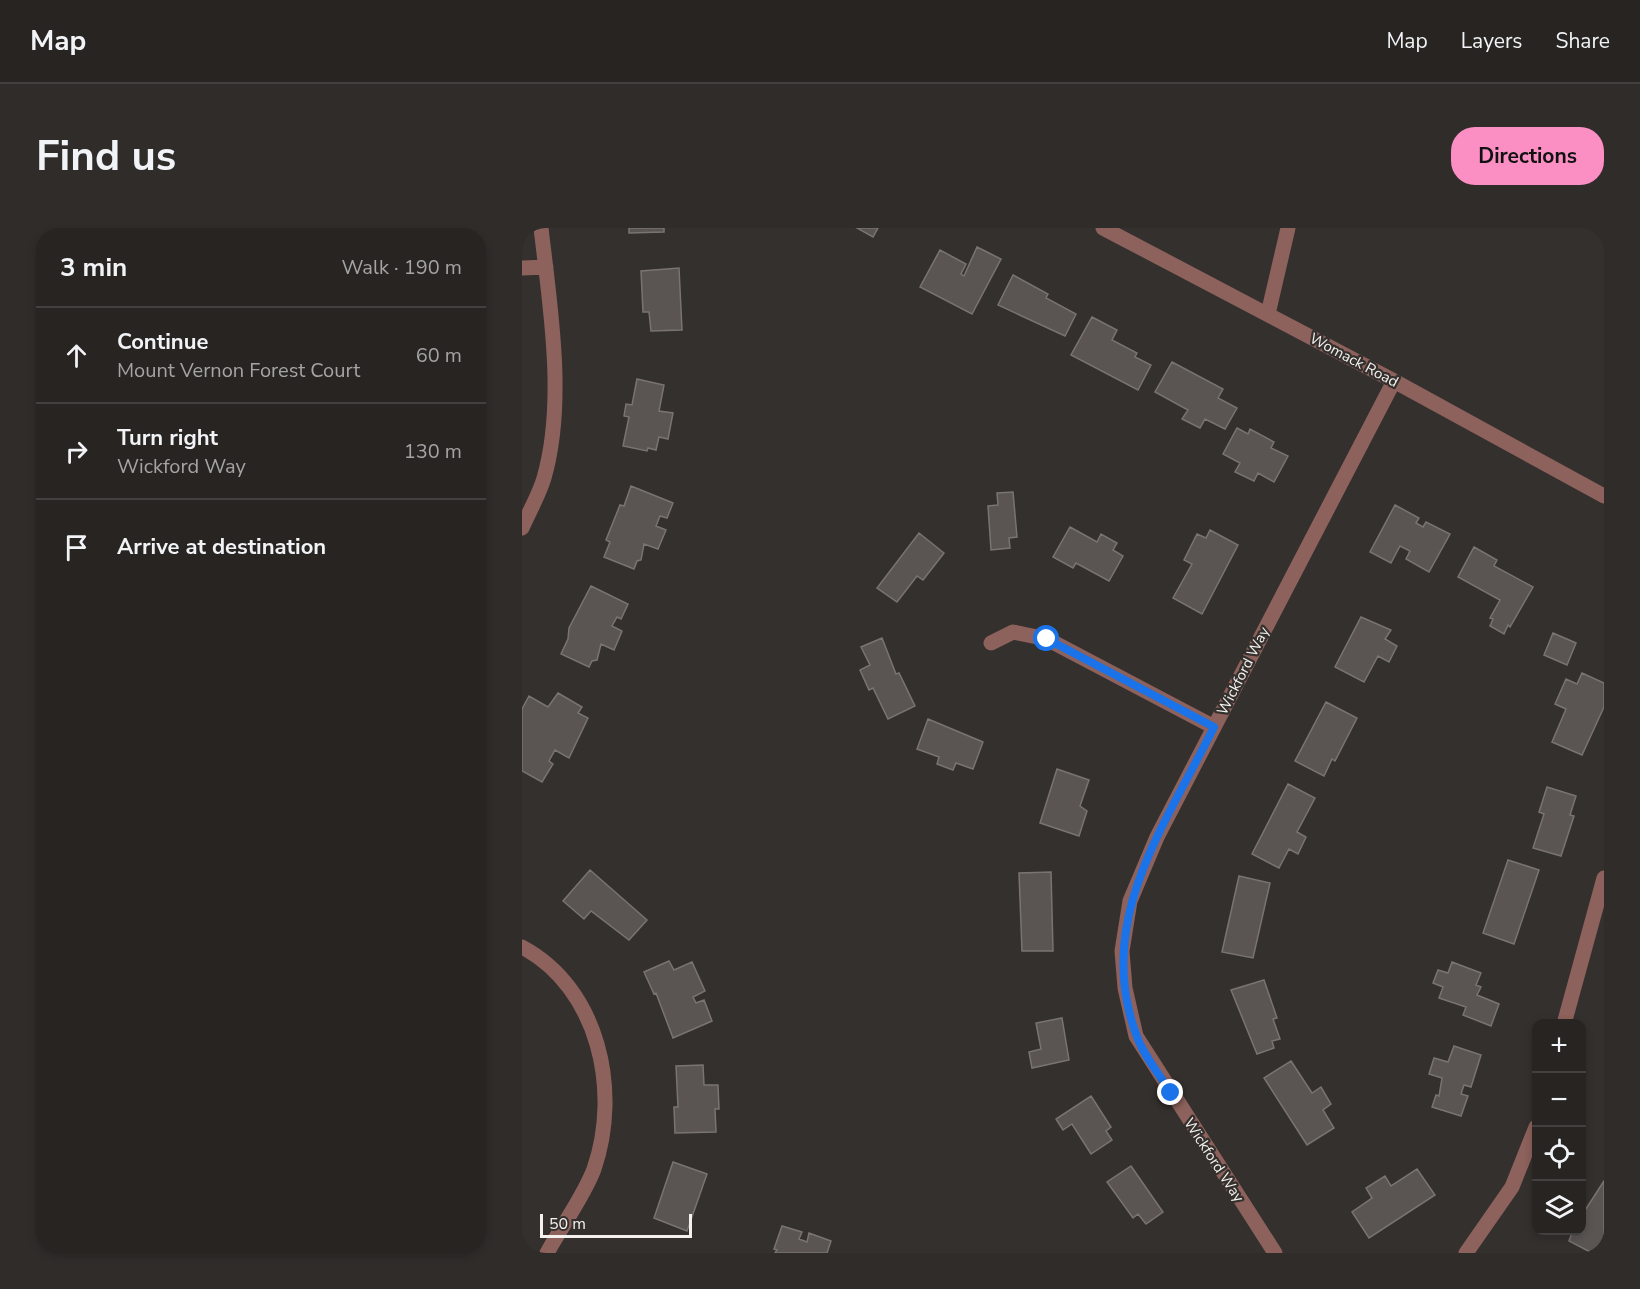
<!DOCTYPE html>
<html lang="en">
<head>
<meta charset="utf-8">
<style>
  body { margin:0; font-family:"Nunito Sans",sans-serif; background:#2f2c2a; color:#f1f3f6 }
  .controls { position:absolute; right:18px; bottom:18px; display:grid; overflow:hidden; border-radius:12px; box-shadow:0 3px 9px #0003 }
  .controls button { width:54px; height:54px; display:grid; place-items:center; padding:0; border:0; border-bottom:2px solid #434140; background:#272422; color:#f1f3f6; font:30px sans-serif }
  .scale { position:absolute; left:18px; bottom:15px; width:152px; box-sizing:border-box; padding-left:6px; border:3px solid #f3f0ee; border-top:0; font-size:16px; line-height:21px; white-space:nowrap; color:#f3f0ee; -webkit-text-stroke:4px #34302d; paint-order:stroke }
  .stop { position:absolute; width:18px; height:18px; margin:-14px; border:4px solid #1a73e8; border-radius:50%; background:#fff }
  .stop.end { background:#1a73e8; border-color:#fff; box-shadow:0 2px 6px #0008 }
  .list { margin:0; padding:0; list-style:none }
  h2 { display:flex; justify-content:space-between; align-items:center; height:78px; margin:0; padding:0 24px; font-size:26px }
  h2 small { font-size:20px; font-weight:400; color:#a4a4a5 }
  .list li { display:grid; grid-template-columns:39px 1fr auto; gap:18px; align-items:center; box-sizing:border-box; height:96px; padding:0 24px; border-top:2px solid #434140 }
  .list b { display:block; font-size:22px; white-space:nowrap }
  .list p { margin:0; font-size:20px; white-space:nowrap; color:#a4a4a5 }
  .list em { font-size:20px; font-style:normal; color:#a4a4a5 }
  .icon { flex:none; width:33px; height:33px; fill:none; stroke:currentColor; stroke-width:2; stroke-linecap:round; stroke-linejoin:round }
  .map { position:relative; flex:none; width:1082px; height:1025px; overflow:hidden; border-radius:24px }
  header { display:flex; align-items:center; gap:36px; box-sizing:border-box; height:84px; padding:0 30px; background:#272422; border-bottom:2px solid #434140 }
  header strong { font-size:28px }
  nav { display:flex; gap:33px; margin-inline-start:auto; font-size:21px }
  .intro { display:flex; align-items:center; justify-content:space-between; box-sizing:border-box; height:144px; padding:0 36px }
  h1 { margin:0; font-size:42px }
  .button { padding:15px 27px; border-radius:24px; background:#fb8fc4; color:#111; font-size:21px; font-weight:700 }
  main { display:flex; gap:36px; padding:0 36px }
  aside { flex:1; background:#272422; border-radius:24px; box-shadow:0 3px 9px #0003 }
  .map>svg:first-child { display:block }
  .building { fill:#5a5552; stroke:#7a7471; stroke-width:1.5 }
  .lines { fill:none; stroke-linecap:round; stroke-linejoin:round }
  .minor { stroke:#8d615c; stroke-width:15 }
  .route { stroke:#1a73e8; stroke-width:8 }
  .labels { text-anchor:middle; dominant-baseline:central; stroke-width:4.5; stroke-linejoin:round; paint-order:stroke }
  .street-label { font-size:15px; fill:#f3f0ee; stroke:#34302d }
</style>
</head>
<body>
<header>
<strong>Map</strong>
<nav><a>Map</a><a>Layers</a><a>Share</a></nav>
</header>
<div class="intro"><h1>Find us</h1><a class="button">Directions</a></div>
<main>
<aside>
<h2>3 min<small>Walk · 190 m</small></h2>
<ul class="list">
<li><svg class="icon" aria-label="ahead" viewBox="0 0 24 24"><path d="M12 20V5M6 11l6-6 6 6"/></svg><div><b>Continue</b><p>Mount Vernon Forest Court</p></div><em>60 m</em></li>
<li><svg class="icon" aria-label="right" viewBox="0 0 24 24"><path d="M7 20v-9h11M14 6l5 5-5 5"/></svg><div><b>Turn right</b><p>Wickford Way</p></div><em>130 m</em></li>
<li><svg class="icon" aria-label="arrive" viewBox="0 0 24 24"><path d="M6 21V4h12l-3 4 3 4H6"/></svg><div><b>Arrive at destination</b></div></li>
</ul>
</aside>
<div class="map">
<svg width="1082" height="1025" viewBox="0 0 1082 1025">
  <rect width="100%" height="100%" fill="#34302d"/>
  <!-- building -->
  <path class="building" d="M107,0H142V4L107,5Z
    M335,0H356L351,9Z
    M455,19L479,31L450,86L398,59L418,22L444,36L439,46L442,48Z
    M157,40L160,102L129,103L127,84H121L119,43Z
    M491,47L526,66L524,70L554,86L543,108L476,77Z
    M570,89L595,102L590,112L615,125L613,129L629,137L616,162L549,127Z
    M650,134L701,161L696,170L715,180L703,201L683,191L678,200L660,191L666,182L633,164Z
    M115,151L142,157L137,183L151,185L146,211L137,209L134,222L126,220L125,223L101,218L107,189L102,188L104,176L110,177Z
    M715,200L726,206L728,201L752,214L749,220L766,228L752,254L736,245L732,253L713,244L718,235L701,226Z
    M109,258L151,275L145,290L138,288L134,298L144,302L136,321L122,316L119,332L115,333L112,341L82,329L88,314L84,312L98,277L102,278Z
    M491,264L495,309L487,310L488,320L469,322L466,278L476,277L475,265Z
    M873,277L897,290L894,295L901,299L904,294L928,306L907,344L884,331L888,323L878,318L869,335L848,324Z
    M548,299L575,314L579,306L595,315L591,322L601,328L587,353L554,335L551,340L531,329Z
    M688,302L716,317L680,386L651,370L670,336L662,332L675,306L684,310Z
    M397,305L422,325L401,352L395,348L375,374L355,360Z
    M952,319L975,332L972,338L1011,359L988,399L986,397L982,406L968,398L971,391L968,390L978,372L936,349Z
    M69,358L106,376L99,391L95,389L90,398L100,403L92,422L79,416L75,432L70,433L67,439L39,426L46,411L47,400Z
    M839,389L869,402L863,411L875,418L867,434L856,428L842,454L813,439Z
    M1031,405L1054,415L1045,437L1022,427Z
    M360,410L374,446L377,445L393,478L366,491L351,460L347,462L338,442L348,437L339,419Z
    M1060,445L1082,455V479L1060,527L1030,514L1044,481L1033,476L1044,451L1055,456Z
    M36,465L60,479L56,485L66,490L47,530L33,522L27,533L31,536L20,554L0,543V481L7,468L26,479Z
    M804,474L835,490L813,533L810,531L802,548L773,533Z
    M406,491L461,514L451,541L434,535L431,542L415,536L417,529L395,521Z
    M535,541L567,552L558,578L565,583L557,608L518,595Z
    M766,556L793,570L775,604L784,609L776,626L767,621L757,640L730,626Z
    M1025,559L1054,568L1048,587L1052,588L1039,628L1011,620L1022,586L1017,584Z
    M986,632L1017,642L992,716L961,705Z
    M68,642L125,692L107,712L69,683L62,691L41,673Z
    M529,644L531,723H500L497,645Z
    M717,648L748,655L731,730L700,724Z
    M147,733L152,742L170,734L183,763L171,769L174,775L182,772L190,793L151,810L134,765L132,766L122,744Z
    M930,734L959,745L954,757L959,759L955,767L977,776L969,798L941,787L944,779L917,770L921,759L911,755L916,742L926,745Z
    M742,752L755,790L751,791L758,811L750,813L752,820L735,826L709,762Z
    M540,790L547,832L510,840L507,824L519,821L514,795Z
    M932,818L959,827L949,859L942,857L939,866L946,868L939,888L910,879L914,867L917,868L920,850L907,846L912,830L926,834Z
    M769,833L790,865L799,859L809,876L801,882L812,900L785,917L742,850Z
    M181,837L182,857H196L197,881H193L194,904L153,905L152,879H156L154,838Z
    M569,868L589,899L584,903L590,912L569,926L550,896L541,902L534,891Z
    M151,934L185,946L165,1003L132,990Z
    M609,938L641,984L624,996L616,986L611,990L585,954Z
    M895,941L913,967L847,1010L830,984L850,970L844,960L863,948L869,958Z
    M1082,953V1025H1070L1047,1013L1051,1002H1060V987Z
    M260,998L280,1004L277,1011L285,1014L287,1005L309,1013L305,1025H253L255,1022L252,1021Z"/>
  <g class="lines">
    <!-- minor -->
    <path class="minor" d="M581,0L872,153L1082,268
      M0,40L24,39
      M746,86L766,0
      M0,300C7,284 17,267 22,250C44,174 28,78 19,0
      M469,415L491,404L525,411L692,499
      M0,719C77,760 99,863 72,941C62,968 39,999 25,1025
      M1042,796L1082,650
      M753,1025L614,808L603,760L600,723L608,673L635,609L872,153
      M944,1025L990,959L1014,899"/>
  </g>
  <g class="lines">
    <!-- route -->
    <path class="route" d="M525,411L692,499C643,598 572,692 614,806C621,827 638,847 649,865"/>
  </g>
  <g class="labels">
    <!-- street labels -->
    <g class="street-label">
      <text transform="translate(832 132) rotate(28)">Womack Road</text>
      <text transform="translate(721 443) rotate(-63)">Wickford Way</text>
      <text transform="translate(692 932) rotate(57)">Wickford Way</text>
    </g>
  </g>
</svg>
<div class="controls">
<button>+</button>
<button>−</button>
<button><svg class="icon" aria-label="locate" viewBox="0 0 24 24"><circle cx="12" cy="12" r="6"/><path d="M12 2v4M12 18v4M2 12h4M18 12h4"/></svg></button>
<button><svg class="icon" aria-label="layers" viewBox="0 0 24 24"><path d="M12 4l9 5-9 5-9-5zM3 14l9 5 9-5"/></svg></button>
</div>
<div class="scale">50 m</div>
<div class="stop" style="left:525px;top:411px"></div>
<div class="stop end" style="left:649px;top:865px"></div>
</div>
</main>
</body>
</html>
